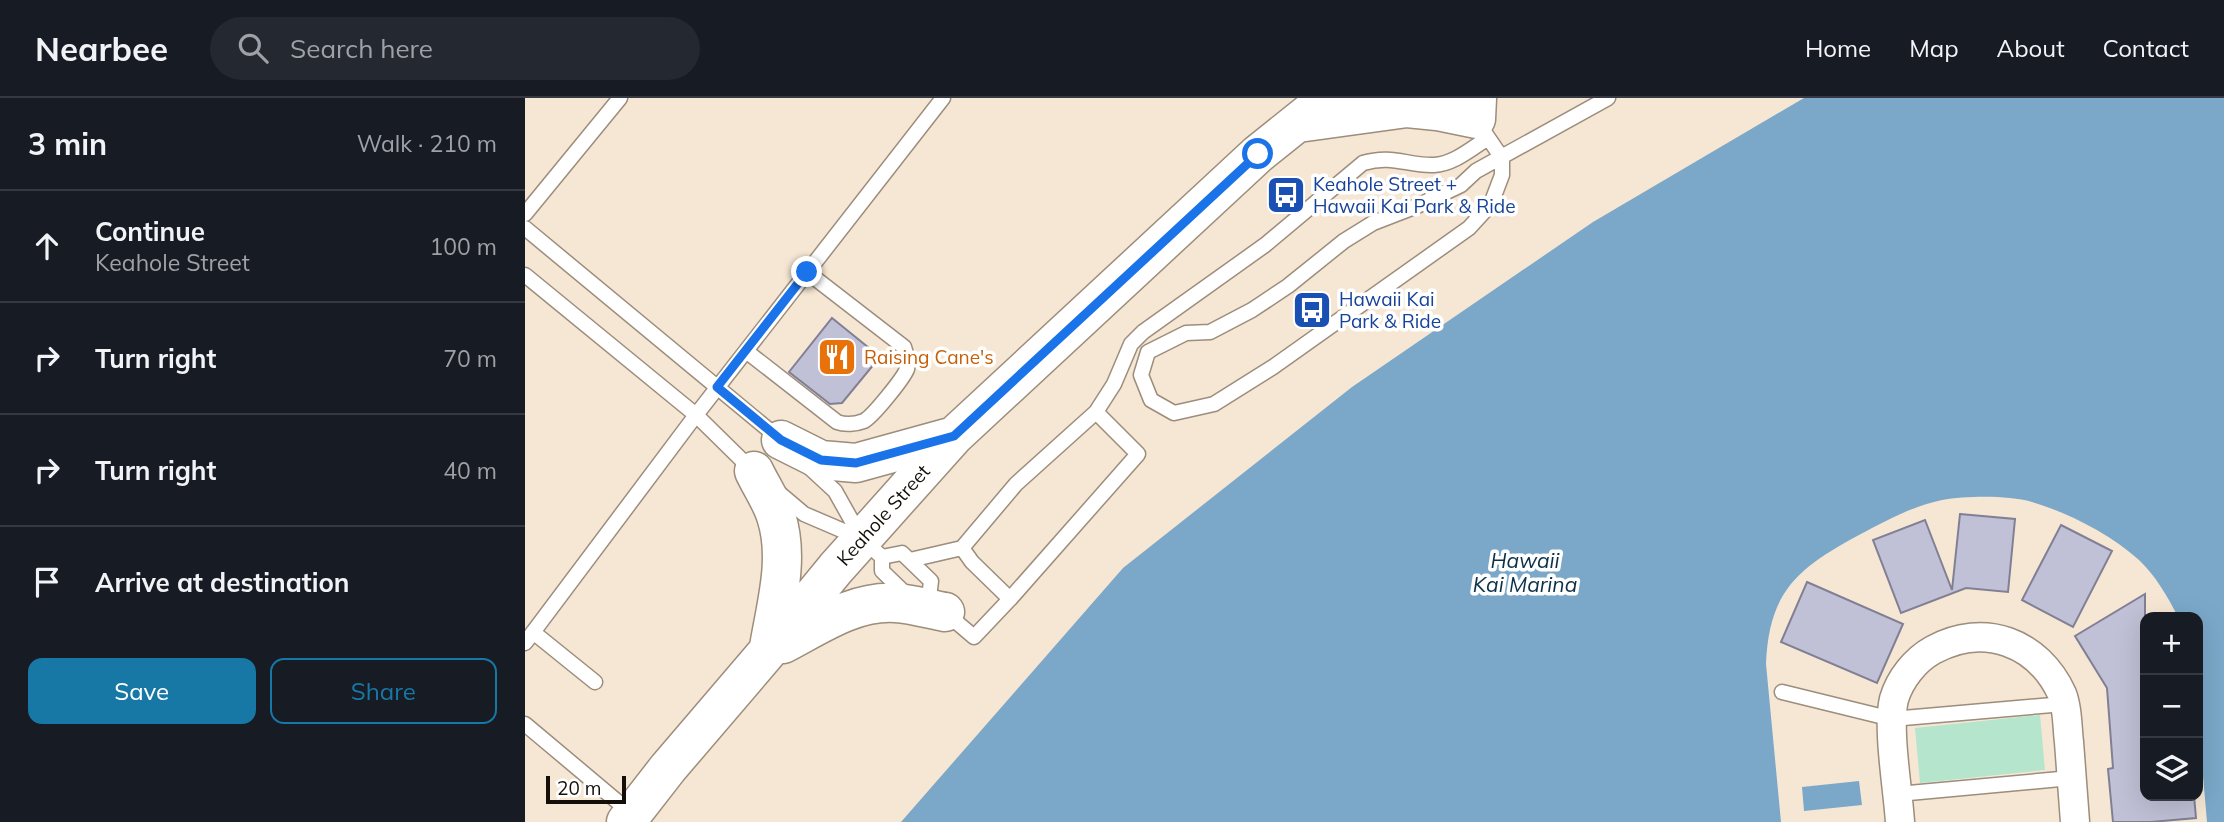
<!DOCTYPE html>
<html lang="en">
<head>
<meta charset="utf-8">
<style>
  body { margin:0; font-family:Mulish,sans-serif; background:#242831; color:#f1f3f6 }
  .controls { position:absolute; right:21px; bottom:21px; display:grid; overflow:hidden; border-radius:14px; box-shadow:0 7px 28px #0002 }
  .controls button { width:63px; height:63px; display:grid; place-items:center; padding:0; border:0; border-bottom:2px solid #363941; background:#171b24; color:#f1f3f6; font:35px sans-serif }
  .scale { position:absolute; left:21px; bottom:18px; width:80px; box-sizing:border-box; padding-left:7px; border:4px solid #130e08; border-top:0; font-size:19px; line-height:24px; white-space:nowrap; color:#130e08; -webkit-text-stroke:5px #fff; paint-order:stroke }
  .stop { position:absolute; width:21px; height:21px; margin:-16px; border:5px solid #1a73e8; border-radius:50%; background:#fff }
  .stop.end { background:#1a73e8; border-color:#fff; box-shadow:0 2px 7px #0008 }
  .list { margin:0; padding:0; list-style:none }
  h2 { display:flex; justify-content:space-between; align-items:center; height:91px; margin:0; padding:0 28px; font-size:30px }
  h2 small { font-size:23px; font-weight:400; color:#9ea1a6 }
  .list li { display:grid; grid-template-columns:46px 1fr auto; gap:21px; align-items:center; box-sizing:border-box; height:112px; padding:0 28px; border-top:2px solid #363941 }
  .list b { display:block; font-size:26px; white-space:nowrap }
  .list p { margin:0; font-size:23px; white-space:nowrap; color:#9ea1a6 }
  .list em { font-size:23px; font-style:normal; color:#9ea1a6 }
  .actions { display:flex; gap:14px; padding:21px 28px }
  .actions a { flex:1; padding:16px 0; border:2px solid #1778a5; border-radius:14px; text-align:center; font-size:24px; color:#1778a5 }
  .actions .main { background:#1778a5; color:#fff }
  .icon { flex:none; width:38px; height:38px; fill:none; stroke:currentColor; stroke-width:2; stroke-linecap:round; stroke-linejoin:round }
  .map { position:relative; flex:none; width:1699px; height:724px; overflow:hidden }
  header { display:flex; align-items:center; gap:42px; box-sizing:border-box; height:98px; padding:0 35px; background:#171b24; border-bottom:2px solid #363941 }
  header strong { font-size:33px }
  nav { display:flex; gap:38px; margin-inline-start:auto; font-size:24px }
  .search { width:490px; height:63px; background:#242831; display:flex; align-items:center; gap:18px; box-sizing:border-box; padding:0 24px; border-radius:38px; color:#9ea1a6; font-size:26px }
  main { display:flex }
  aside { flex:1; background:#171b24 }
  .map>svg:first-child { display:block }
  .green { fill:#b6e5cd }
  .water { fill:#7ba8c9 }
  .building { fill:#c0c0d6; stroke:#807f94; stroke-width:2 }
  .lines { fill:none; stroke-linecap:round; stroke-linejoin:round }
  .lane-casing { stroke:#9c8d7c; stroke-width:17 }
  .street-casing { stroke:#9c8d7c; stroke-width:31 }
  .secondary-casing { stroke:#9c8d7c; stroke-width:41 }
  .lane { stroke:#fff; stroke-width:14 }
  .street { stroke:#fff; stroke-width:28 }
  .secondary { stroke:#fff; stroke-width:38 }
  .route { stroke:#1a73e8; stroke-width:9 }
  .labels { text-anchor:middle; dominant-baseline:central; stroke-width:7; stroke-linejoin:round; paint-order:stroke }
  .transit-label { font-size:19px; fill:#164399; stroke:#fff; text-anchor:start }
  .food-label { font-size:19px; fill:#c56008; stroke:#fff; text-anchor:start }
  .street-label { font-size:19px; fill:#130e08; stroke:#fff }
  .water-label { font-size:21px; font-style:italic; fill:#0c3149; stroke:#fff }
</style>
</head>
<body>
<header>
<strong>Nearbee</strong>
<div class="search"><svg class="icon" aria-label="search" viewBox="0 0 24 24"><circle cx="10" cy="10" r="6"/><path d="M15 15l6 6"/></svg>Search here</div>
<nav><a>Home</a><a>Map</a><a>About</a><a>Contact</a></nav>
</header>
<main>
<aside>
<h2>3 min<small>Walk · 210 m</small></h2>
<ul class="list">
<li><svg class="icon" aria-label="ahead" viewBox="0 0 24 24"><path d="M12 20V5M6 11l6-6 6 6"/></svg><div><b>Continue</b><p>Keahole Street</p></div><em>100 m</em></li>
<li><svg class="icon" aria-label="right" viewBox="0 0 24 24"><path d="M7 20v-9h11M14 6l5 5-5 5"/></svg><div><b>Turn right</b></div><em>70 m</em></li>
<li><svg class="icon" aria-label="right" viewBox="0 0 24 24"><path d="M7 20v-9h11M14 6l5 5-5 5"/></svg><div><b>Turn right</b></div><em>40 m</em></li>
<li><svg class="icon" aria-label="arrive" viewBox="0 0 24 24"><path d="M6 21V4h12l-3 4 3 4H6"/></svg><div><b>Arrive at destination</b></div></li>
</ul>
<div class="actions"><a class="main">Save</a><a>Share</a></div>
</aside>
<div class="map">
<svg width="1699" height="724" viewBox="0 0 1699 724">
  <rect width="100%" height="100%" fill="#f6e7d4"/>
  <!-- green -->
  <path class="green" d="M1515,617L1520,672L1395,685L1390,630Z"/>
  <!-- water -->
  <path class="water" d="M1279,0H1699V724H1682L1673,620V519H1653C1643,499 1630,477 1614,462C1585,436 1544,415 1507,404C1482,397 1442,398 1417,402C1388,408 1360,423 1334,437C1273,470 1244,493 1241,566L1256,724H376L598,470L827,289L1068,124Z
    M1334,683L1337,707L1279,713L1277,689Z"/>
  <!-- building -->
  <path class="building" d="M307,220L349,254L350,265L317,305L305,306L264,274Z
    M1435,416L1490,421L1483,494L1441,490L1376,515L1348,442L1400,422L1427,492Z
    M1536,427L1587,453L1548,529L1497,502Z
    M1282,484L1378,526L1352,585L1256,544Z
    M1620,496V698H1669L1671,720L1626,724H1588L1583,671L1588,670L1582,590L1550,538Z"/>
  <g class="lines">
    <!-- lane casing -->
    <g class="lane-casing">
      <path id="lane" d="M951,22L977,60V77L966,106L944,130L748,269L689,306L649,315L626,302L616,277L623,254L661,235L685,234L727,212L763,188L819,143L848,125L892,108L936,87L951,73L1083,0
        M0,116L95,0
        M0,130L256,342
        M0,177L171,317L227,372
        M221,253L312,324C320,327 331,326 339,323C348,318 378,281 382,271C384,263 381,256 379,249L282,174
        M284,369L310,393L337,441L357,459V473L384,499
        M253,394L279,416L335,440
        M437,450L447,464L485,501
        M357,459L377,455L406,483L404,500
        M385,462L437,450L491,386L571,314L589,286L606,246L618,234L740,147L838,65C868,56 882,68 909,67C929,66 947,50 963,40
        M422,516L449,539L485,501L613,356L571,314
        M8,534L70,584
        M0,545L171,317L418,0
        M1257,594L1367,621L1539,606
        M0,626L106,715
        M1373,696L1546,680"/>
    </g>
    <!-- street casing -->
    <g class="street-casing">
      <path id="street" d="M1375,724C1373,692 1362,630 1369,601C1375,581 1390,562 1408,552C1459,524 1513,544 1537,596C1543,610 1542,629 1544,644C1546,671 1548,697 1550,724"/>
    </g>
    <!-- secondary casing -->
    <g class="secondary-casing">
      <path id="secondary" d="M773,25L882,10L912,13L951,21L952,0
        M256,342L296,362L331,365L429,338
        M229,373C236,388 246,402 251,418C265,460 251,507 244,549
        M258,546C293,528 329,502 371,505C387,506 404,511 420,514
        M101,724L143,670L243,553L311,470L429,338L733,56L803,0"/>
    </g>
    <!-- lane -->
    <use href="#lane" class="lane"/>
    <!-- street -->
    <use href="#street" class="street"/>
    <!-- secondary -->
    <use href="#secondary" class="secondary"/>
  </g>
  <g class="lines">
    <!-- route -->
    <path class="route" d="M282,174L192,289L256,342L296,362L331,365L429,338L733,56"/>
  </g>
  <!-- icons -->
  <defs>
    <g id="bus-square" transform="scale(2.0125)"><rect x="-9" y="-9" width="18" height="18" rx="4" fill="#1a4fb4" stroke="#fff"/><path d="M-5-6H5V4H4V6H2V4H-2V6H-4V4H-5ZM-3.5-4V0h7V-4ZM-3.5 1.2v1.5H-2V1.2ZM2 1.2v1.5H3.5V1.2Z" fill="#fff"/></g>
    <g id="restaurant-square" transform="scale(2.0125)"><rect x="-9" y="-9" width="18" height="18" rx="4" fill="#e8710a" stroke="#fff"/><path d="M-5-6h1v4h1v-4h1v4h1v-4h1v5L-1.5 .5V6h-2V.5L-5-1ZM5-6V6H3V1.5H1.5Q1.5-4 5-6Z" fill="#fff"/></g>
  </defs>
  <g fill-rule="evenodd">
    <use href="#bus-square" x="761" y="97"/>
    <use href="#bus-square" x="787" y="212"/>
    <use href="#restaurant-square" x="312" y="259"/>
  </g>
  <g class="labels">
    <!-- transit labels -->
    <g class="transit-label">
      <text x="788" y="86">Keahole Street +<tspan x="788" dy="22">Hawaii Kai Park &amp; Ride</tspan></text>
      <text x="814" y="201">Hawaii Kai<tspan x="814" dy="22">Park &amp; Ride</tspan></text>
    </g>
    <!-- food labels -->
    <g class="food-label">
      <text x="339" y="259">Raising Cane's</text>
    </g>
    <!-- street labels -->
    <g class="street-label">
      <text transform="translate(358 417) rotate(-48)">Keahole Street</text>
    </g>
    <!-- water labels -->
    <g class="water-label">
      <text x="1000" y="462">Hawaii<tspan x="1000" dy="24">Kai Marina</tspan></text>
    </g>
  </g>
</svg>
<div class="controls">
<button>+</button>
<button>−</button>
<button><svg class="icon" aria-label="layers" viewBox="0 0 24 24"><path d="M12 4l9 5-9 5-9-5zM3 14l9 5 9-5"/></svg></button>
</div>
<div class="scale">20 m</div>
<div class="stop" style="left:733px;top:56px"></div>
<div class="stop end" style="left:282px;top:174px"></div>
</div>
</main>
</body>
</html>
